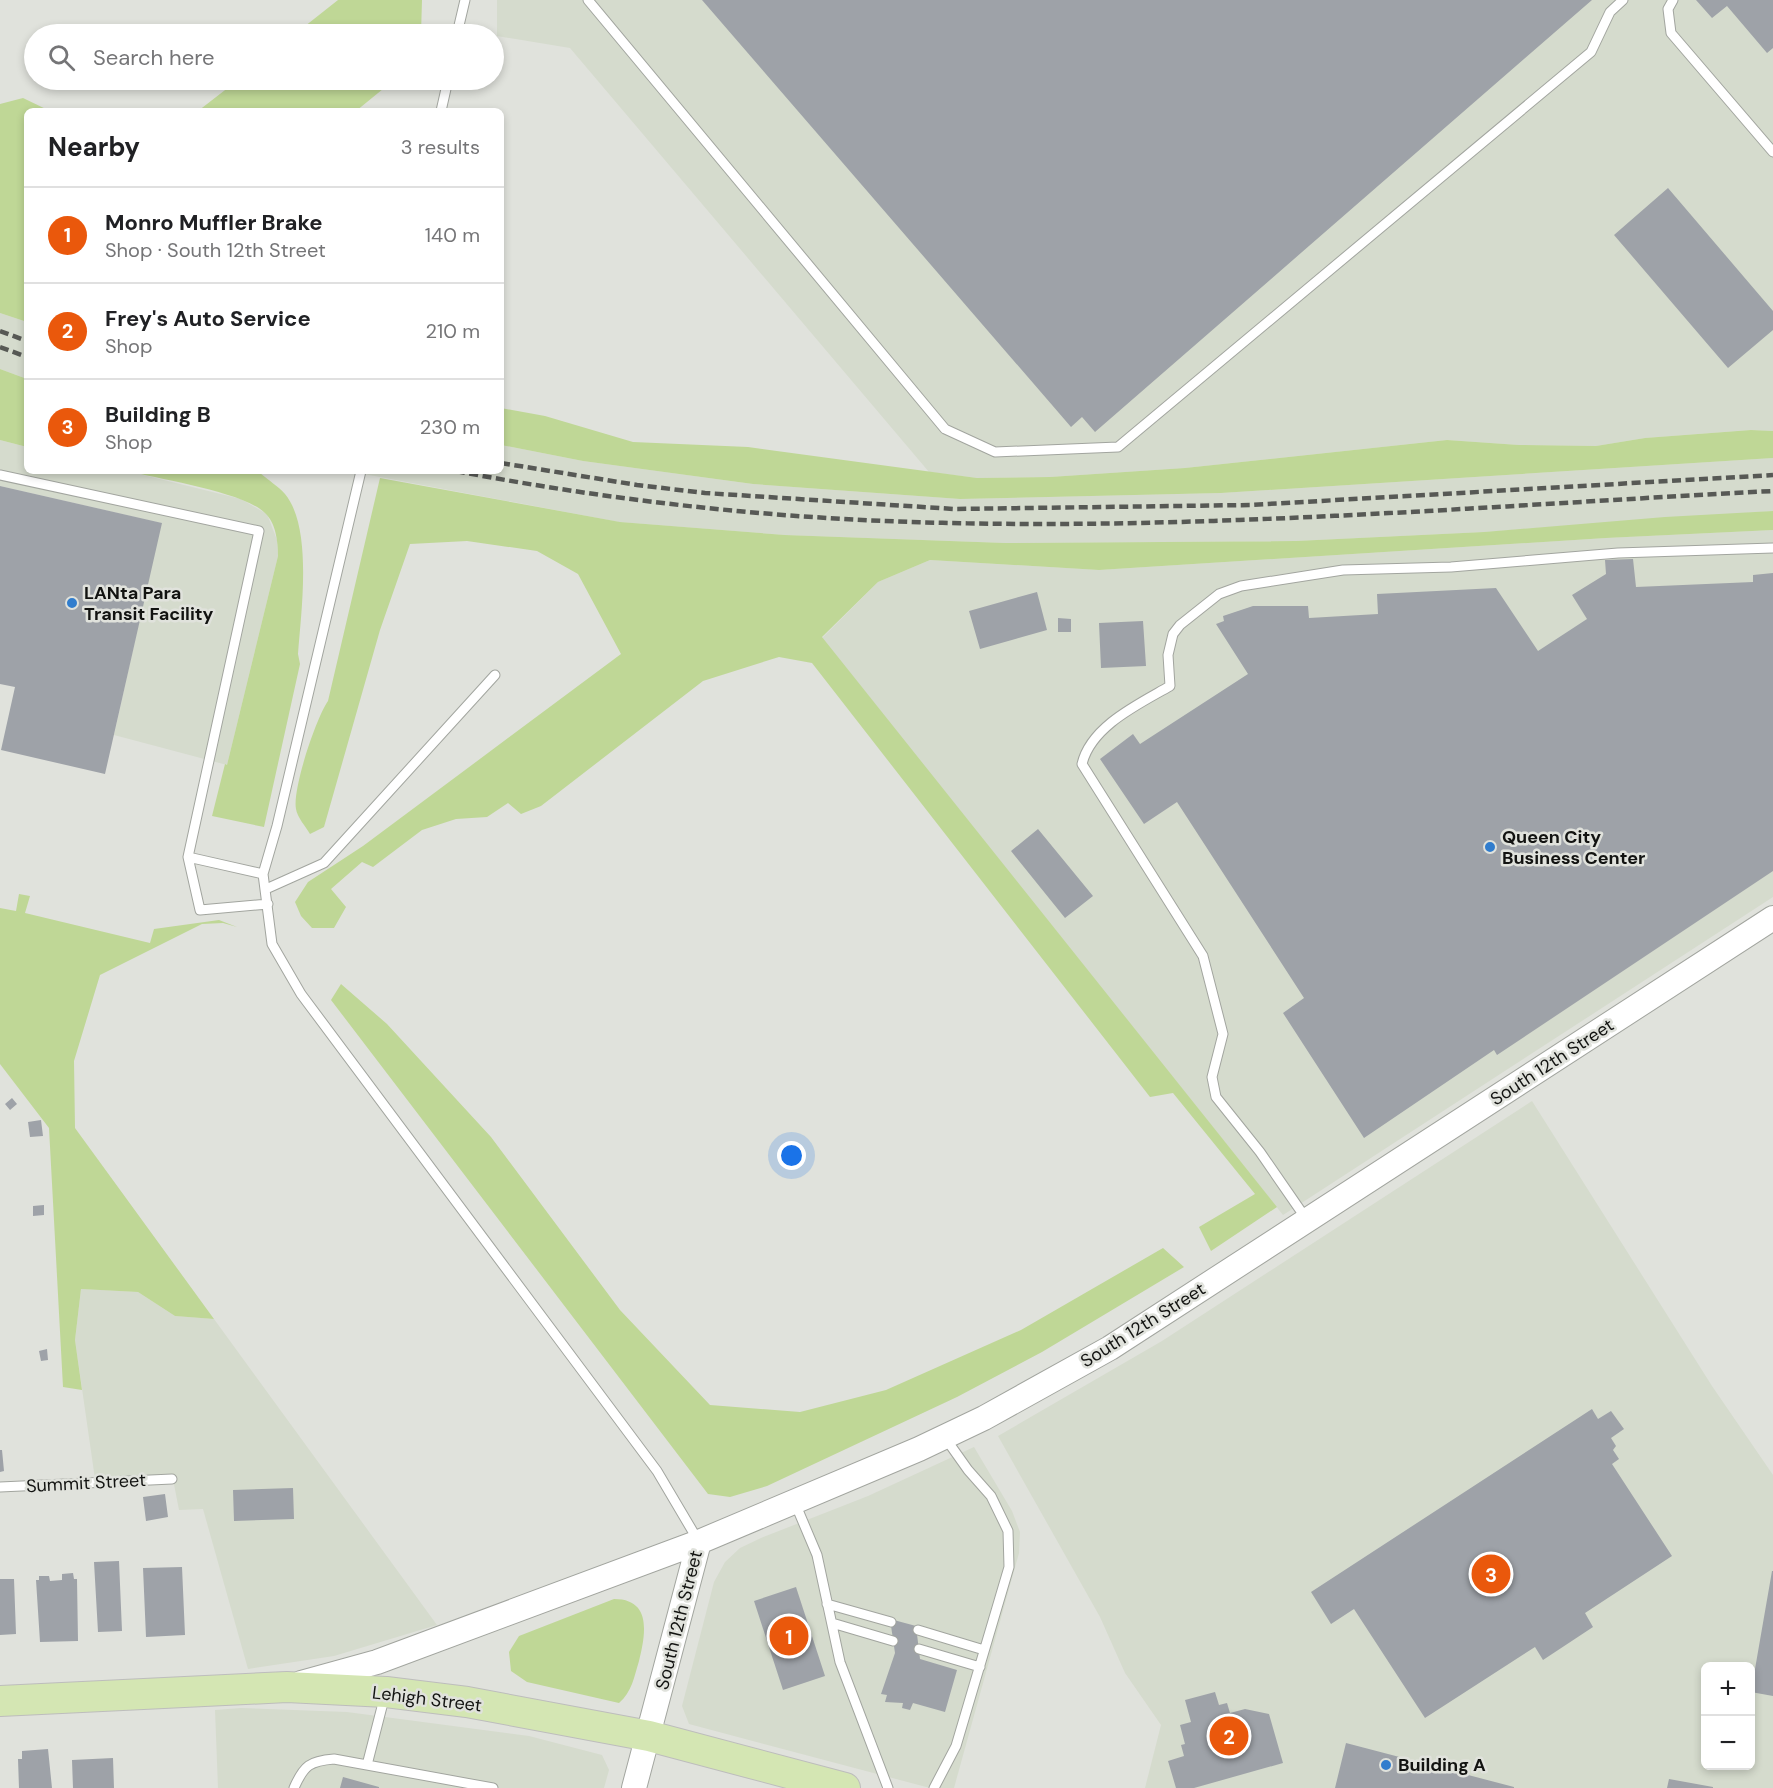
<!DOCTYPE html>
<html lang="en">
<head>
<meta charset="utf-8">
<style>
  body { margin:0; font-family:"DM Sans",sans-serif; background:#f6f6f6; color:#202124 }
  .controls { position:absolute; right:18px; bottom:18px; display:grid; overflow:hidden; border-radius:9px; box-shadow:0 3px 9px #0003 }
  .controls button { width:54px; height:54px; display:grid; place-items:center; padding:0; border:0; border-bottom:2px solid #e0e0e0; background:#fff; color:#202124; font:30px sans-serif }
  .you { position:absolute; left:792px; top:1156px; width:21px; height:21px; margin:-15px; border:4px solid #fff; border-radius:50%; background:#1a73e8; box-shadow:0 0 0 9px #1a73e833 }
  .badge { display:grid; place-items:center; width:39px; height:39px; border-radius:50%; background:#ea580c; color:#fff; font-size:20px; font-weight:700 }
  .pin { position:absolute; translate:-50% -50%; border:3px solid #fff; box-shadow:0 2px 6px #0006 }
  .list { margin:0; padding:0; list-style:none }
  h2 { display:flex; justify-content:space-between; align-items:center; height:78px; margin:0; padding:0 24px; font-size:26px }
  h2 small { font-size:20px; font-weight:400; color:#757577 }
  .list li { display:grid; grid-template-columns:39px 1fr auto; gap:18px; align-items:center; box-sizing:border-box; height:96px; padding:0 24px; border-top:2px solid #e0e0e0 }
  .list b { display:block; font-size:22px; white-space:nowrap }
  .list p { margin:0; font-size:20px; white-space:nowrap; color:#757577 }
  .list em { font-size:20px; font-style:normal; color:#757577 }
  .icon { flex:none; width:33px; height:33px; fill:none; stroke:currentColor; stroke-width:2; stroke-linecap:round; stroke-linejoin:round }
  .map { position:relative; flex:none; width:1773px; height:1788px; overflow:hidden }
  .search { position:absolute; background:#fff; box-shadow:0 3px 9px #0003; left:24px; top:24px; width:480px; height:66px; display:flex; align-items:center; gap:15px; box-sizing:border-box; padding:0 21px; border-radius:33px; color:#757577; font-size:22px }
  .panel { position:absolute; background:#fff; box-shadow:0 3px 9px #0003; left:24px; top:108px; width:480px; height:366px; border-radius:9px }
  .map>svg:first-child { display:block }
  .built { fill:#d5dbcd; fill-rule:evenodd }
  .green { fill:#bfd796 }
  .building { fill:#9ea2a8 }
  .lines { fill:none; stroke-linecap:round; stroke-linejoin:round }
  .service-casing { stroke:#a2a59f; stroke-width:11 }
  .tertiary-casing { stroke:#a2a59f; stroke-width:26 }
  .primary-casing { stroke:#bdbdbc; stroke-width:32 }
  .service { stroke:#fff; stroke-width:9 }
  .tertiary { stroke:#fff; stroke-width:24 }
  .primary { stroke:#d4e6b3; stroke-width:30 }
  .rail { stroke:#575955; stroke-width:4.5; stroke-dasharray:9 4.5; stroke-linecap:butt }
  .poi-dot { fill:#317dcd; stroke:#e0e2dc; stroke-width:2 }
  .labels { text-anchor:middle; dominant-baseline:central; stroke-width:5; stroke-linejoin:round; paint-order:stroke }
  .poi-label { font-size:18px; font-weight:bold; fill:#121311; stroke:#e0e2dc; text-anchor:start }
  .street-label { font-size:18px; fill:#121311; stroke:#e0e2dc }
</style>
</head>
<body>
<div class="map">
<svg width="1773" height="1788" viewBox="0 0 1773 1788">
  <rect width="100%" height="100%" fill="#e0e2dc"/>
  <!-- built -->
  <path class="built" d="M497,0H1773V431L1750,430L1645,438L1596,446L1519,445L1447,440L1185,468L1050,477L977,478L929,472L570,48L497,36Z
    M0,313L27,322V379L0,369Z
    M0,440L27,447V471H127L241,499L267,514L277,540L278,556L227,765L114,735L161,523L0,486Z
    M501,445L583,461L753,484L960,499L1221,493L1773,458V511L1484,532L1296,541L1005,543L785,535L619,522L348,471H501Z
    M1773,530V897L1283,1215L822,638L878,582L930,560L1099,570L1606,538Z
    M1532,1101L1712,1386L1773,1475V1788H1145L1161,1725L1125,1673L1100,1617L998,1436L1162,1341ZM1706,1666H1750V1766H1706Z
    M81,1289L138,1292L175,1316L214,1319L437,1625L334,1656L248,1669L203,1509L179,1510L172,1474L95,1479L75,1340Z
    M974,1447L1012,1511L1020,1532L1019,1553L954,1788H930L689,1724L682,1706L714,1582L725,1562L740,1548L761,1538L868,1496Z
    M241,1708L347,1712L529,1736L602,1755L609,1770L604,1788H218L215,1710Z"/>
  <!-- green -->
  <path class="green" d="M338,0H422L421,34H295Z
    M238,80H394L356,111H198Z
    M23,98L50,111H27V322L0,313V104Z
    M0,369L27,379V447L0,440Z
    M501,408L545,416L633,442L748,447L977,478L1050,477L1185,468L1447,440L1519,445L1596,446L1645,438L1751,430L1773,431V458L1221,493L960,499L753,484L583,461L501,445Z
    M127,471L260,473C268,480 278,486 285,494C313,528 301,612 298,654L300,664L264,827L212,816L225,764L227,765L278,556C278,542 276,523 265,513C244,492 159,479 127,471Z
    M380,478L620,522L785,535L1005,543L1296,541L1484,532L1665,517L1773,511V530L1606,538L1099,570L930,560L878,582L822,637L1277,1207L1211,1251L1199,1227L1255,1194L1173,1093L1150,1097L812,663L779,657L703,681L541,806L521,814L508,803L487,817L456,819L422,830L373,867L362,862L331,889L346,907L334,928H312L301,916L295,902L308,882L363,846L621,654L578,574L537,551L467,541L410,544L380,630L324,827L310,834C306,827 297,817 296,809C292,790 316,718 328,701Z
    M19,894L30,896L25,913L150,943L154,929L219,920L237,927L223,923L202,924L100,975L74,1061L75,1128L214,1319L175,1316L138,1292L81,1289L75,1340L82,1390L63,1387L49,1128L0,1064V908L16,911Z
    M341,984L387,1024L491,1137L620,1310L710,1405L800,1412L886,1390L1021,1330L1163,1248L1184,1267L1042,1352L957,1397L767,1486L730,1497L708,1494L331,1000Z
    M614,1599C653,1599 645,1636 639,1661C634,1677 632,1692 619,1703L527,1682L511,1671L509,1652L519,1636Z"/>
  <!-- building -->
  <path class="building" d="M702,0H1592L1095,432L1082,417L1071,427Z
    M1696,0H1773V48L1767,53L1727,6L1712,18Z
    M1668,188L1773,311V330L1728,368L1614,235Z
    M0,486L162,523L105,774L1,750L15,687L0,684Z
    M1633,559L1636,587L1753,582V575L1773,573V871L1497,1055L1494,1050L1364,1138L1283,1013L1304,998L1177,802L1144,824L1100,759L1133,734L1140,744L1248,674L1216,624L1224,621L1223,616L1253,606H1308L1309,618L1378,614L1377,594L1496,588L1538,651L1587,619L1572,595L1606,574L1605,560Z
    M1037,592L1047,630L980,649L969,611Z
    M1058,618L1071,619V632H1058Z
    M1143,621L1146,666L1101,668L1099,623Z
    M1038,829L1093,896L1065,918L1011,851Z
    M12,1098L17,1104L10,1110L5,1104Z
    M41,1120L43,1136L30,1137L28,1122Z
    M44,1205V1215L33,1216V1206Z
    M47,1349L48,1360L41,1361L39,1351Z
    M1592,1409L1598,1419L1611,1411L1624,1429L1611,1438L1616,1446L1613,1450L1619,1459L1612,1464L1672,1556L1585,1613L1593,1627L1543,1660L1535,1647L1425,1718L1354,1609L1331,1624L1311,1592Z
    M0,1450H2L4,1471L0,1472Z
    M293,1488L294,1519L234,1521L233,1490Z
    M165,1494L168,1517L146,1521L143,1497Z
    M119,1561L122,1631L98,1632L94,1562Z
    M182,1567L185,1635L146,1637L143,1568Z
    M1772,1571H1773V1696L1751,1692Z
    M73,1573L74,1579H77L78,1641L40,1642L36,1580H39V1576H49L50,1581L62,1580V1574Z
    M0,1579H14L16,1634L0,1635Z
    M796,1587L825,1676L783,1690L754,1601Z
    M890,1619L916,1626L920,1659L957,1670L945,1712L913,1703L910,1710L902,1708L903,1703L885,1702L887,1695L881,1694L895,1653Z
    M1215,1692L1219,1705L1227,1703L1230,1713L1245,1709L1269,1714L1283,1763L1194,1788H1176L1168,1761L1184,1756L1181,1745L1185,1744L1180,1725L1191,1722L1185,1700Z
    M1346,1743L1514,1787V1788H1335Z
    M48,1749L52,1788H19L18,1759H22V1751Z
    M113,1758L114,1788H73L72,1760Z
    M343,1777L379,1787V1788H340Z
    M1669,1779L1713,1787V1788H1667Z"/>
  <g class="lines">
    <!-- service casing -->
    <g class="service-casing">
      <path id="service" d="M588,0L945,429L995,452L1118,447L1591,52L1610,12L1623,0
        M1673,0L1668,9L1671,33L1773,152
        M457,34L465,0
        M441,111L448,80
        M361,471L277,826L263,874L272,944L301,994L657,1471L699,1542
        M0,475L259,531L188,857L200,910L268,904
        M188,857L263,874
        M266,889L324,863L495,675
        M1307,1220L1260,1152L1216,1097L1212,1077L1223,1034L1203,956L1082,764C1091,726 1139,704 1170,686L1168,655L1173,634L1180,625L1219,594L1241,586L1343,570L1451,567L1618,553L1773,548
        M0,1487L172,1479
        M795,1503L817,1555L840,1662L888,1788
        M827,1604L891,1622
        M832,1623L893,1641
        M918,1630L984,1650
        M919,1649L980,1667
        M367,1765L385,1695
        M294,1788C304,1765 310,1761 334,1759L493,1788
        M934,1788L956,1746L1009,1567L1008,1531L991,1496L968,1470L946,1439"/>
    </g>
    <!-- tertiary casing -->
    <g class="tertiary-casing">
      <path id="tertiary" d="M301,1683L377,1662L699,1542L919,1449L984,1418L1110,1348L1773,918
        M634,1788L699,1542"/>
    </g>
    <!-- primary casing -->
    <g class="primary-casing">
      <path id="primary" d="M0,1701L287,1687L386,1692L467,1702L649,1736L845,1788"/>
    </g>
    <!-- service -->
    <use href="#service" class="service"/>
    <!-- tertiary -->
    <use href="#tertiary" class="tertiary"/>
    <!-- primary -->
    <use href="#primary" class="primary"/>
    <!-- rail -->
    <path class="rail" d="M0,331L27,341
      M0,347L27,357
      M501,463L637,485L705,493L954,509L1250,505L1773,475
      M456,471C598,498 741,515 885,521C1181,533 1478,506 1773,491"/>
  </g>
  <!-- markers -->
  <g class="poi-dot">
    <circle cx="72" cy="603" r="6"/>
    <circle cx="1490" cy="847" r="6"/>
    <circle cx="1386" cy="1765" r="6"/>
  </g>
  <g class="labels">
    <!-- poi labels -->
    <g class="poi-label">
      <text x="84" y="593">LANta Para<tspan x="84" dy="21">Transit Facility</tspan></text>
      <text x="1502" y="837">Queen City<tspan x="1502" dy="21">Business Center</tspan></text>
      <text x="1398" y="1765">Building A</text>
    </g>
    <!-- street labels -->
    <g class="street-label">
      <text transform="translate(1552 1062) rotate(-33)">South 12th Street</text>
      <text transform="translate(1143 1325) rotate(-32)">South 12th Street</text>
      <text transform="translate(86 1483) rotate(-3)">Summit Street</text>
      <text transform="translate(679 1620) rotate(-76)">South 12th Street</text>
      <text transform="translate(427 1699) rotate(7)">Lehigh Street</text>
    </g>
  </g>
</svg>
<div class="controls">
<button>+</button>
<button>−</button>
</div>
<div class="you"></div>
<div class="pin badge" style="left:789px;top:1636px">1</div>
<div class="pin badge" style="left:1229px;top:1736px">2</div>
<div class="pin badge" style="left:1491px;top:1574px">3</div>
<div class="search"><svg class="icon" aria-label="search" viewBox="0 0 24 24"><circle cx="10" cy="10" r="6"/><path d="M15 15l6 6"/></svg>Search here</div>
<section class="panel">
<h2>Nearby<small>3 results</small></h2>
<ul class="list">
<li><span class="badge">1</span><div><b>Monro Muffler Brake</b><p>Shop · South 12th Street</p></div><em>140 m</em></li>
<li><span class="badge">2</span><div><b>Frey's Auto Service</b><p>Shop</p></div><em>210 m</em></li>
<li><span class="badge">3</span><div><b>Building B</b><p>Shop</p></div><em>230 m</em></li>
</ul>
</section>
</div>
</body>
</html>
